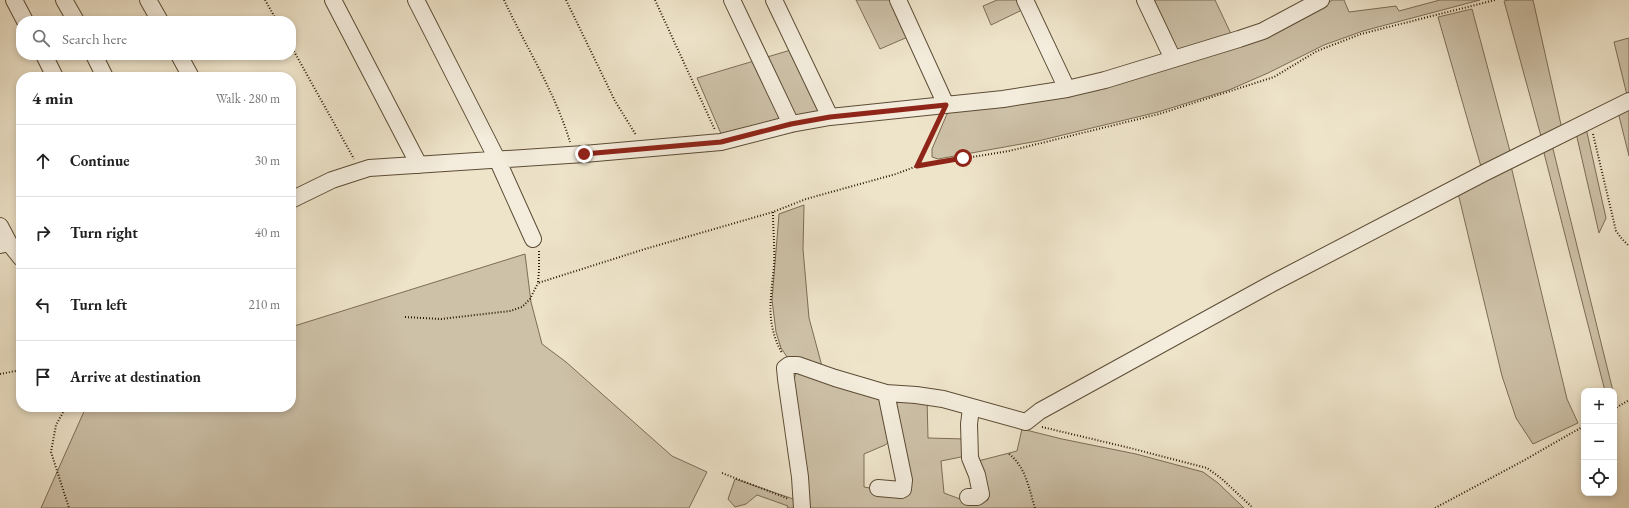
<!DOCTYPE html>
<html lang="en">
<head>
<meta charset="utf-8">
<style>
  body { margin:0; font-family:"EB Garamond",serif; background:#f2f2f2; color:#222 }
  .controls { position:absolute; right:12px; bottom:12px; display:grid; overflow:hidden; border-radius:8px; box-shadow:0 2px 6px #0003 }
  .controls button { width:36px; height:36px; display:grid; place-items:center; padding:0; border:0; border-bottom:1px solid #e0e0e0; background:#fff; color:#222; font:20px sans-serif }
  .stop { position:absolute; width:12px; height:12px; margin:-9px; border:3px solid #8f2418; border-radius:50%; background:#fff }
  .stop.end { background:#8f2418; border-color:#fff; box-shadow:0 1px 4px #0008 }
  .list { margin:0; padding:0; list-style:none }
  h2 { display:flex; justify-content:space-between; align-items:center; height:52px; margin:0; padding:0 16px; font-size:17px }
  h2 small { font-size:13px; font-weight:400; color:#767676 }
  .list li { display:grid; grid-template-columns:26px 1fr auto; gap:12px; align-items:center; box-sizing:border-box; height:72px; padding:0 16px; border-top:1px solid #e0e0e0 }
  .list b { display:block; font-size:15px; white-space:nowrap }
  .list em { font-size:13px; font-style:normal; color:#767676 }
  .icon { flex:none; width:22px; height:22px; fill:none; stroke:currentColor; stroke-width:2; stroke-linecap:round; stroke-linejoin:round }
  .map { position:relative; flex:none; width:1629px; height:508px; overflow:hidden }
  .search { position:absolute; background:#fff; box-shadow:0 2px 6px #0003; left:16px; top:16px; width:280px; height:44px; display:flex; align-items:center; gap:10px; box-sizing:border-box; padding:0 14px; border-radius:16px; color:#767676; font-size:15px }
  .panel { position:absolute; background:#fff; box-shadow:0 2px 6px #0003; left:16px; top:72px; width:280px; height:340px; border-radius:16px }
  .map>svg:first-child { display:block }
  .grass { fill:#cdc1a8; stroke:#7c6d56 }
  .lines { fill:none; stroke-linecap:round; stroke-linejoin:round }
  .minor-casing { stroke:#5c4c35; stroke-width:18 }
  .path { stroke:#2b1903; stroke-width:2; stroke-dasharray:1 2; stroke-linecap:butt }
  .minor { stroke:#f4eddd; stroke-width:16 }
  .route { stroke:#8f2418; stroke-width:5 }
</style>
</head>
<body>
<div class="map">
<svg width="1629" height="508" viewBox="0 0 1629 508">
  <rect width="100%" height="100%" fill="#eee4ca"/>
  <filter id="stains"><feTurbulence type="fractalNoise" baseFrequency=".005" numOctaves="4"/><feColorMatrix values="0 0 0 0 .2 0 0 0 0 .09 0 0 0 0 .02 0 0 0 .5 -.17"/></filter>
  <radialGradient id="worn" r=".72"><stop offset=".6" stop-color="#630" stop-opacity="0"/><stop offset="1" stop-color="#630" stop-opacity=".3"/></radialGradient>
  <!-- grass -->
  <path class="grass" d="M856,0H893L910,36L880,49Z
    M997,0H1020L1024,9L991,25L983,6Z
    M1151,0H1215L1232,36L1175,51Z
    M1333,0H1344L1349,12L1396,6L1399,11L1440,0H1480L1363,31L1324,45L1268,73L1229,90L1158,112L1038,141L938,159L932,157V149L947,114L953,111L1007,104L1299,17Z
    M1509,0H1533L1562,129L1542,140L1504,1Z
    M1472,9L1511,155L1482,170L1438,17Z
    M1629,38V94L1627,95L1614,42Z
    M794,49L823,112L722,136L697,78Z
    M1629,106V156L1618,112Z
    M1586,128L1606,218L1599,233L1576,133Z
    M1552,145L1613,391H1605L1543,149Z
    M1511,166L1567,399L1578,423L1533,444L1516,418L1502,376L1458,193Z
    M804,205L803,249L809,318L823,370L789,360L781,348L776,332L772,300L779,214Z
    M525,254L531,302L542,344L566,362L672,456L707,472L689,508H41L86,407H291V327Z
    M796,373L874,393L881,400L892,440L885,445L864,454V487L900,493L893,399L927,398L928,438L966,439V456L941,461L944,493L976,505L988,500L978,461L1017,451L1022,429L1062,439L1136,454L1203,472L1218,483L1244,508H787L788,506L757,495L746,504L735,507L728,499L735,479L805,503L793,382Z"/>
  <g class="lines">
    <!-- minor casing -->
    <g class="minor-casing">
      <path id="minor" d="M14,0L25,21
        M64,0L76,21
        M148,0L160,21
        M333,0L419,165
        M416,0L497,159L533,239
        M732,0L791,124
        M774,0L830,117
        M898,0L946,105
        M1025,0L1067,89
        M1145,0L1173,59
        M44,55L54,75
        M94,55L105,77
        M179,55L191,77
        M291,200L332,180L369,168L584,154L721,142L791,124L830,117L1003,99L1067,89L1105,80L1239,39L1263,31L1321,0
        M0,226L9,243
        M0,245L9,243L21,258
        M878,488L901,490L903,489L904,480L886,393
        M968,497H977L981,494L977,475L970,458L969,424L971,408
        M802,508L800,477L786,379L785,368L789,365H798L835,378L886,393L916,395L943,399L1026,422L1040,411L1271,284L1484,173L1629,101"/>
    </g>
    <!-- path -->
    <path class="path" d="M265,0L277,21
      M504,0C526,47 555,92 570,142
      M566,0L615,101L636,135
      M655,0L715,130
      M291,46L354,159
      M1593,134L1616,231L1622,239L1629,246
      M917,166L1009,151L1159,114L1274,77L1317,51L1361,34L1495,0
      M773,212C773,230 775,248 774,265C771,299 765,322 782,353
      M539,251V270L538,283L645,249L773,212L806,199L896,174L917,166L940,119
      M405,317L441,319L510,311L522,307L530,299L538,283
      M0,374L21,370
      M66,407L56,425L51,452L69,508
      M1614,409L1629,400
      M1042,427L1130,448L1207,468L1222,479L1253,508
      M1009,454C1026,467 1029,489 1035,508
      M722,473L789,499
      M1435,508L1521,462L1584,426"/>
    <!-- minor -->
    <use href="#minor" class="minor"/>
  </g>
  <g class="lines">
    <!-- route -->
    <path class="route" d="M584,154L721,142L791,124L830,117L946,105L917,166L963,158"/>
  </g>
  <rect width="100%" height="100%" filter="url(#stains)"/>
  <rect width="100%" height="100%" fill="url(#worn)"/>
</svg>
<div class="controls">
<button>+</button>
<button>−</button>
<button><svg class="icon" aria-label="locate" viewBox="0 0 24 24"><circle cx="12" cy="12" r="6"/><path d="M12 2v4M12 18v4M2 12h4M18 12h4"/></svg></button>
</div>
<div class="stop" style="left:963px;top:158px"></div>
<div class="stop end" style="left:584px;top:154px"></div>
<div class="search"><svg class="icon" aria-label="search" viewBox="0 0 24 24"><circle cx="10" cy="10" r="6"/><path d="M15 15l6 6"/></svg>Search here</div>
<section class="panel">
<h2>4 min<small>Walk · 280 m</small></h2>
<ul class="list">
<li><svg class="icon" aria-label="ahead" viewBox="0 0 24 24"><path d="M12 20V5M6 11l6-6 6 6"/></svg><div><b>Continue</b></div><em>30 m</em></li>
<li><svg class="icon" aria-label="right" viewBox="0 0 24 24"><path d="M7 20v-9h11M14 6l5 5-5 5"/></svg><div><b>Turn right</b></div><em>40 m</em></li>
<li><svg class="icon" aria-label="left" viewBox="0 0 24 24"><path d="M17 20v-9H6M10 6l-5 5 5 5"/></svg><div><b>Turn left</b></div><em>210 m</em></li>
<li><svg class="icon" aria-label="arrive" viewBox="0 0 24 24"><path d="M6 21V4h12l-3 4 3 4H6"/></svg><div><b>Arrive at destination</b></div></li>
</ul>
</section>
</div>
</body>
</html>
